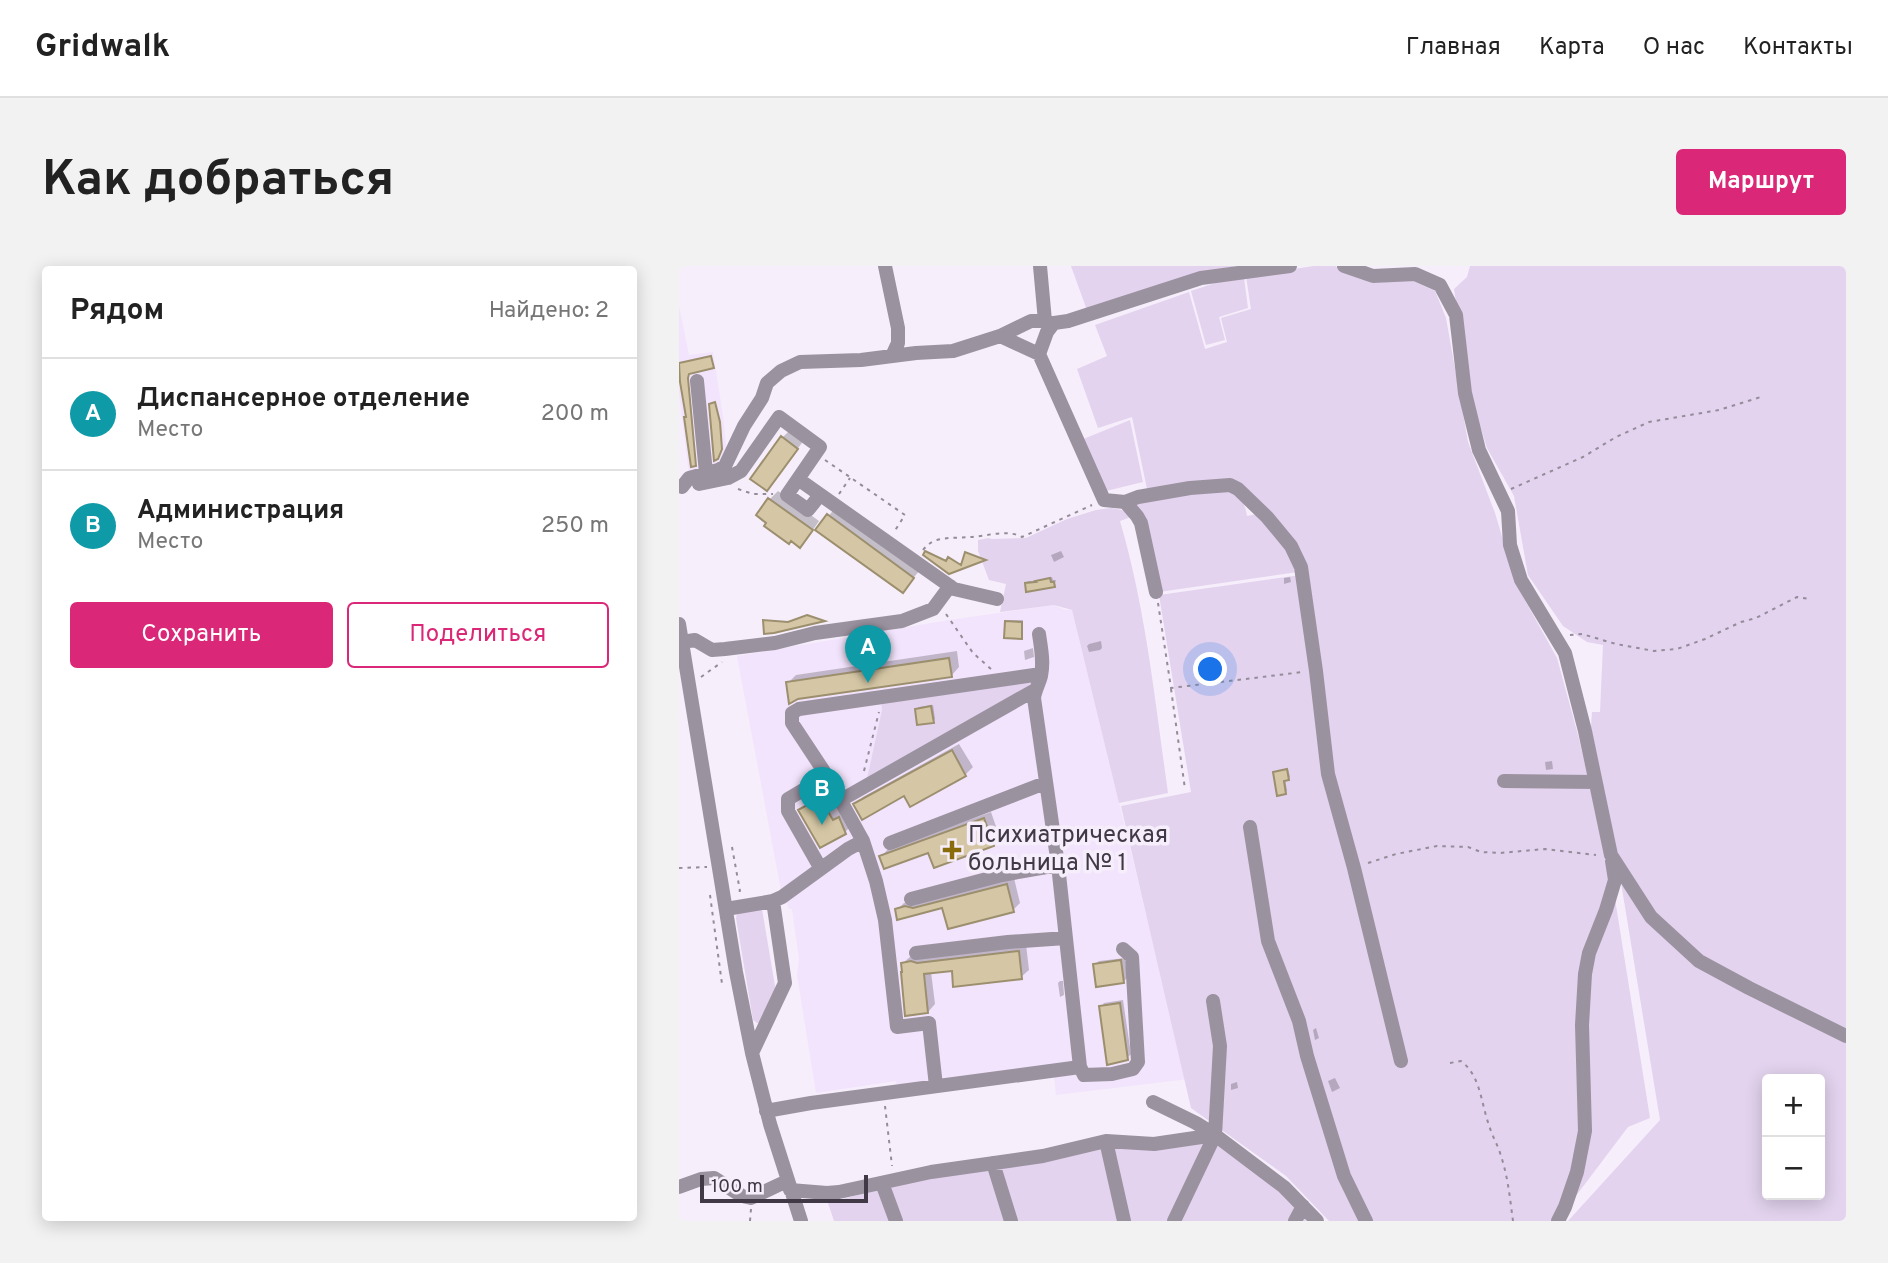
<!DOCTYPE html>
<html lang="ru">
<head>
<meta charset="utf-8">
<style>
  body { margin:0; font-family:Overpass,sans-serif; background:#f2f2f2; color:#222 }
  .controls { position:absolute; right:21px; bottom:21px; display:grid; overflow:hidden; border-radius:7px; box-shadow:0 4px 18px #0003 }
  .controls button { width:63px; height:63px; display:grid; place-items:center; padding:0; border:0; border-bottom:2px solid #e0e0e0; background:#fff; color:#222; font:35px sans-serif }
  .scale { position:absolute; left:21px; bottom:18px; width:168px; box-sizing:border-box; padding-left:7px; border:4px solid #413946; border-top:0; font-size:19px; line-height:24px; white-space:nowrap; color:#413946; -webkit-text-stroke:5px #f6eefb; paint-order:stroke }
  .you { position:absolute; left:532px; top:404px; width:24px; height:24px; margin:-18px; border:5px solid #fff; border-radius:50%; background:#1a73e8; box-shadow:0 0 0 10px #1a73e833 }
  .badge { display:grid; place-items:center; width:46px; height:46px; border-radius:50%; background:#db2777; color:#fff; font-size:23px; font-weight:700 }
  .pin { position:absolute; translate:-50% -58px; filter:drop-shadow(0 2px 4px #0008) }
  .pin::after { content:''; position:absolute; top:37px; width:24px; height:21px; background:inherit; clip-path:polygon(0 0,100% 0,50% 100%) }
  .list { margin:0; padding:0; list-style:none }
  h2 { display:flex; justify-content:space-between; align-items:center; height:91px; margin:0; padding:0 28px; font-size:30px }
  h2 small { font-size:23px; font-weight:400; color:#767676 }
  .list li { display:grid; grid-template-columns:46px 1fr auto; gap:21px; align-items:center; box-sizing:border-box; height:112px; padding:0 28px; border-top:2px solid #e0e0e0 }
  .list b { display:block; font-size:26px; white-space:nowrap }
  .list p { margin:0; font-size:23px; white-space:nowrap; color:#767676 }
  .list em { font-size:23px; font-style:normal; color:#767676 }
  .actions { display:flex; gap:14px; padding:21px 28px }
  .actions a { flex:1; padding:16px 0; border:2px solid #db2777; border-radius:7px; text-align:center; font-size:24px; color:#db2777 }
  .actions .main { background:#db2777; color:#fff }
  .map { position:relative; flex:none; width:1167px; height:955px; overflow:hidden; border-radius:7px }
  header { display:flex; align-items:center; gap:42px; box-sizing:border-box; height:98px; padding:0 35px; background:#fff; border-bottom:2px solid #e0e0e0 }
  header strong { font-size:33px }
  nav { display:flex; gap:38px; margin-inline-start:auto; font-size:24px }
  .intro { display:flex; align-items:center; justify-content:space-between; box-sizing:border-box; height:168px; padding:0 42px }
  h1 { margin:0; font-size:49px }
  .button { padding:18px 32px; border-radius:7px; background:#db2777; color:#fff; font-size:24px; font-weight:700 }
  main { display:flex; gap:42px; padding:0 42px }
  aside { flex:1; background:#fff; border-radius:7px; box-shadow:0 4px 18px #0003 }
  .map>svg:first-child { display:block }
  .built { fill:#f2e4fc }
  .green { fill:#e3d3ee; fill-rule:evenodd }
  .shadow { fill:#0003 }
  .building { fill:#d5c7a5; stroke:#9c8f6e; stroke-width:2 }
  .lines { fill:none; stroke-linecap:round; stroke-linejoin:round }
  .path { stroke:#948c99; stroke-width:2; stroke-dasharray:3.5 5; stroke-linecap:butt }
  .minor { stroke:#9b92a0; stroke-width:14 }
  .poi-dot { fill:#896b0a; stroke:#f6eefb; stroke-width:2.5 }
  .labels { text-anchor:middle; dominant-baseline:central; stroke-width:7; stroke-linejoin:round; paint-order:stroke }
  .poi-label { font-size:24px; fill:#413946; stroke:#f6eefb; text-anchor:start }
</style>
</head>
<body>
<header>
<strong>Gridwalk</strong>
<nav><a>Главная</a><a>Карта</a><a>О нас</a><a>Контакты</a></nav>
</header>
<div class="intro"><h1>Как добраться</h1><a class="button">Маршрут</a></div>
<main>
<aside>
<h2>Рядом<small>Найдено: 2</small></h2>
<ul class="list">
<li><span class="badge" style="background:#0f9aa8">A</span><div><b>Диспансерное отделение</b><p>Место</p></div><em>200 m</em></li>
<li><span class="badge" style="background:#0f9aa8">B</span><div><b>Администрация</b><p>Место</p></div><em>250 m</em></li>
</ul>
<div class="actions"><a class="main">Сохранить</a><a>Поделиться</a></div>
</aside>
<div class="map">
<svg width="1167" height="955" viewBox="0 0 1167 955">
  <rect width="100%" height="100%" fill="#f6eefb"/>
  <!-- built -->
  <path class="built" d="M0,40L10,89L34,86L44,150L48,190L44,201L10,208L0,127Z
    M375,339L386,344H393L484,717L510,813L377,829L375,810L221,832L217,815L137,827L118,709L120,693L113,643H110L107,634L104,635L58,390L270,354Z"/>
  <!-- green -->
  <path class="green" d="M392,0H558L527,6L409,47Z
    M635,0H656L693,17L732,14L756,25L767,52L789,176L816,247L837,318L878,392L899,469L932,608L971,852L949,861L878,955H650L607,910L512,842L442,540L512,526L480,329L629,308L554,216L468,223L453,151L419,162L398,103L428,90L416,59L510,26L526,83L548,76L542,52L572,43L567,10Z
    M791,0H1167V955H889L981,854L936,580L912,461L913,446H921L924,379L908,376L884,360L849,309L835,230L808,182L791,127L775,23L788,11ZM1088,813H1141V929H1088Z
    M565,12L569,42L540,51L546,74L527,79L512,25L545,14Z
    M451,154L464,216L427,225L402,174Z
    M541,222C558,227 565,231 568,250L578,248L607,281L619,306L480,326L457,235Z
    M432,242L443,244L452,251L441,255C467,344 476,435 489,527L440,537L393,344L375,339L321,346L327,318L310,314L299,285V274L310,272L313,273L347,272L388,253L417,244Z
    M350,413L357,417L188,513L203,444L202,434Z
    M83,643L97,726L85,756L78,757L74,754L57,652L58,648Z
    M519,876L540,878L604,924L631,955H155L149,937L253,909L435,877Z"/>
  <!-- shadow -->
  <path class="shadow" d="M111,164L125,174L95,215L103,172Z
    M99,225L140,255L129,271L91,233Z
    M157,241L242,303L223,325L138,264Z
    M382,285L385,291L375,296L372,289Z
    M373,311L374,314H377L375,320L347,317L349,315H359Z
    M611,311L612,316L605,318V312Z
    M329,354H344V369L342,371L327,356Z
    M422,375L423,382L421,384L410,386L408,380L410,378Z
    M354,382L355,391L346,394L345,385Z
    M278,385L280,401L272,410L109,417L117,409Z
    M254,439L256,453L254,455L238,443L240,441Z
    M280,478L294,501L286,509L226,528L177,538L184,531Z
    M873,495L874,503L867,504L866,496Z
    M609,503L611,511L606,513L608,525L606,526L596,507Z
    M150,525L174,558L166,566L122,544L130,536Z
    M312,546L321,572L314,579L202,591L209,583Z
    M335,612L341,637L334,644L265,640L218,644L225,637Z
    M347,678L350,704L342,711L274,703L252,706L256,738L249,746L224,697L232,690Z
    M446,692L448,712L444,716L416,698L420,695Z
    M381,715H384L385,729L381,731L379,717Z
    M444,734L452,788L448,792L422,741L425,737Z
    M637,762L640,772L636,774L634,764Z
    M656,812L661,822L653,826L649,815Z
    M558,816L559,822L552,824V818Z"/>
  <!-- building -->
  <path class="building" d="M32,90L35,102L10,108L9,112L17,200L12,201L5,151H7L1,116L0,97Z
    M36,136L41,156L43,183L39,193L35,195L30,138Z
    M102,170L119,183L88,225L71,213Z
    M89,232L134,264L121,282L112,275L110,278L85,260L87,257L77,249Z
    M148,248L235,312L224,327L136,264Z
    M246,285L267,295L269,291L282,299L286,286L307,294L270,308L244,289Z
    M371,312L372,316H375L376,321L347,326L346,317L357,316L356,315Z
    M128,349L146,355L95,367L85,368L84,354L109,356Z
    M326,355L343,356V373L325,372Z
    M270,392L273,411L119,433L110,438L107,416Z
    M252,440L255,457L238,459L236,443Z
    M273,484L287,510L231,541L225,530L183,554L174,538Z
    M608,503L610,514L605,515L607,528L598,530L594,506Z
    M141,532L154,554L160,551L167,568L141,582L119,544Z
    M305,552L315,580L255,602L249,587L205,603L200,590Z
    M328,618L335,646L269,663L263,642L218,654L216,643L226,640L234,642Z
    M340,685L343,713L274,721L273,705L245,708L249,747L226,750L222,706H223L222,697L232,695L238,697Z
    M442,694L445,717L417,721L414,698Z
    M441,737L449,794L428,799L420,740Z"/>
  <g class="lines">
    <!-- path -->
    <path class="path" d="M146,194L226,249L215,266
      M59,223L74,228H94
      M832,223L904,191L937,171L970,156L1040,144L1085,130
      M160,228L171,212
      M244,284C248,279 252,276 258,274C269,271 281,272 292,271C308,270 328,263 343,271L413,239
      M479,337L492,422L624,406
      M267,348L294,387L312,403
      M891,369L903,368L937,378L975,385L998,383L1026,373L1062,356L1077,352L1118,331L1130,333
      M22,411L43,396
      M492,423L506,523
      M185,505L200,446
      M53,581L61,625H57
      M689,597L717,588L758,580L789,581L802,586L821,587L866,583L917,589
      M0,602L28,601
      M31,629L43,718
      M771,797L782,795C802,810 802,838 810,859C813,870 819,879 822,890C829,911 831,933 834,955
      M206,840L213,900
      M71,955L72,943"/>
    <!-- minor -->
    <path class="minor" d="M206,0L219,62V77L213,90
      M361,0L366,55
      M665,0L694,10L736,8L761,19L777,49L786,127L800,184L829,245L831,279L842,314L886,387L906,465L932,589L972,651L1020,695L1070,722L1167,770
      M321,70L360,88L425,234L446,236L458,250L462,257L477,326
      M360,88L368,66L375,57
      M18,115L27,207
      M119,213L108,229L129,244L141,229
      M20,218L49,212L62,205L100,151L141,181L119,213L275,323L318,333
      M3,221L10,212L39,204L46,200L65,160L83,132L88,117L102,105L121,96L182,94L237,87L274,85L321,70L352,55H366L375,57L389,55L522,12L611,0
      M446,236L459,231L511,222L551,219L559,223L588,251L612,280L622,301L637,405L649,508L675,602L722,795
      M0,358L57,706L73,787L91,858L122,955
      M360,368C362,382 365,396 362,410C360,418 356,424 355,432L379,599L401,801L405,809L433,808L454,803L459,796L453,691L444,683
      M3,376L16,374L33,384L46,383L96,377L136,367L223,355L254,343L271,320
      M825,515L916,516
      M162,534L356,424
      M571,561L589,675L620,755L628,790L665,910L687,955
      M211,577L366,517
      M142,603L109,545V533L148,510
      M232,633L323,609L379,599
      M47,643L94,635
      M237,687L329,676L387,672
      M73,787L106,717L94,635L103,631L169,583L184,575
      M257,820L250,757L218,761L206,654L197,615L184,575L148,510L113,457V447L120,443L362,408
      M474,836L517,857L536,869
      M87,845L132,837L401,801
      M427,875L445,955
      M314,897L332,955
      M203,917L217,955
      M0,921L22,913L35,912L63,930L72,932L108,915
      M111,924L148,927L160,926L252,906L364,890L427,875L475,878L536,869L605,921L638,955
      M495,955L536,869L541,780L534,735
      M616,955L624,940
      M879,955L886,941L898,906L906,865L903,759L906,708L910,687L927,644L936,614L933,595"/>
  </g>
  <!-- markers -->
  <path class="poi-dot" d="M269.5 573.5h7v7h7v7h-7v7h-7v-7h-7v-7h7z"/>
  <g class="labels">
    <!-- poi labels -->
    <g class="poi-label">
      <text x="289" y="570">Психиатрическая<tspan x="289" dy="28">больница № 1</tspan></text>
    </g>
  </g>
</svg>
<div class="controls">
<button>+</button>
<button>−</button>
</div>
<div class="scale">100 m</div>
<div class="you"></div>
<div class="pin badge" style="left:189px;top:417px;background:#0f9aa8">A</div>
<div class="pin badge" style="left:143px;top:559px;background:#0f9aa8">B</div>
</div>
</main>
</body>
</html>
